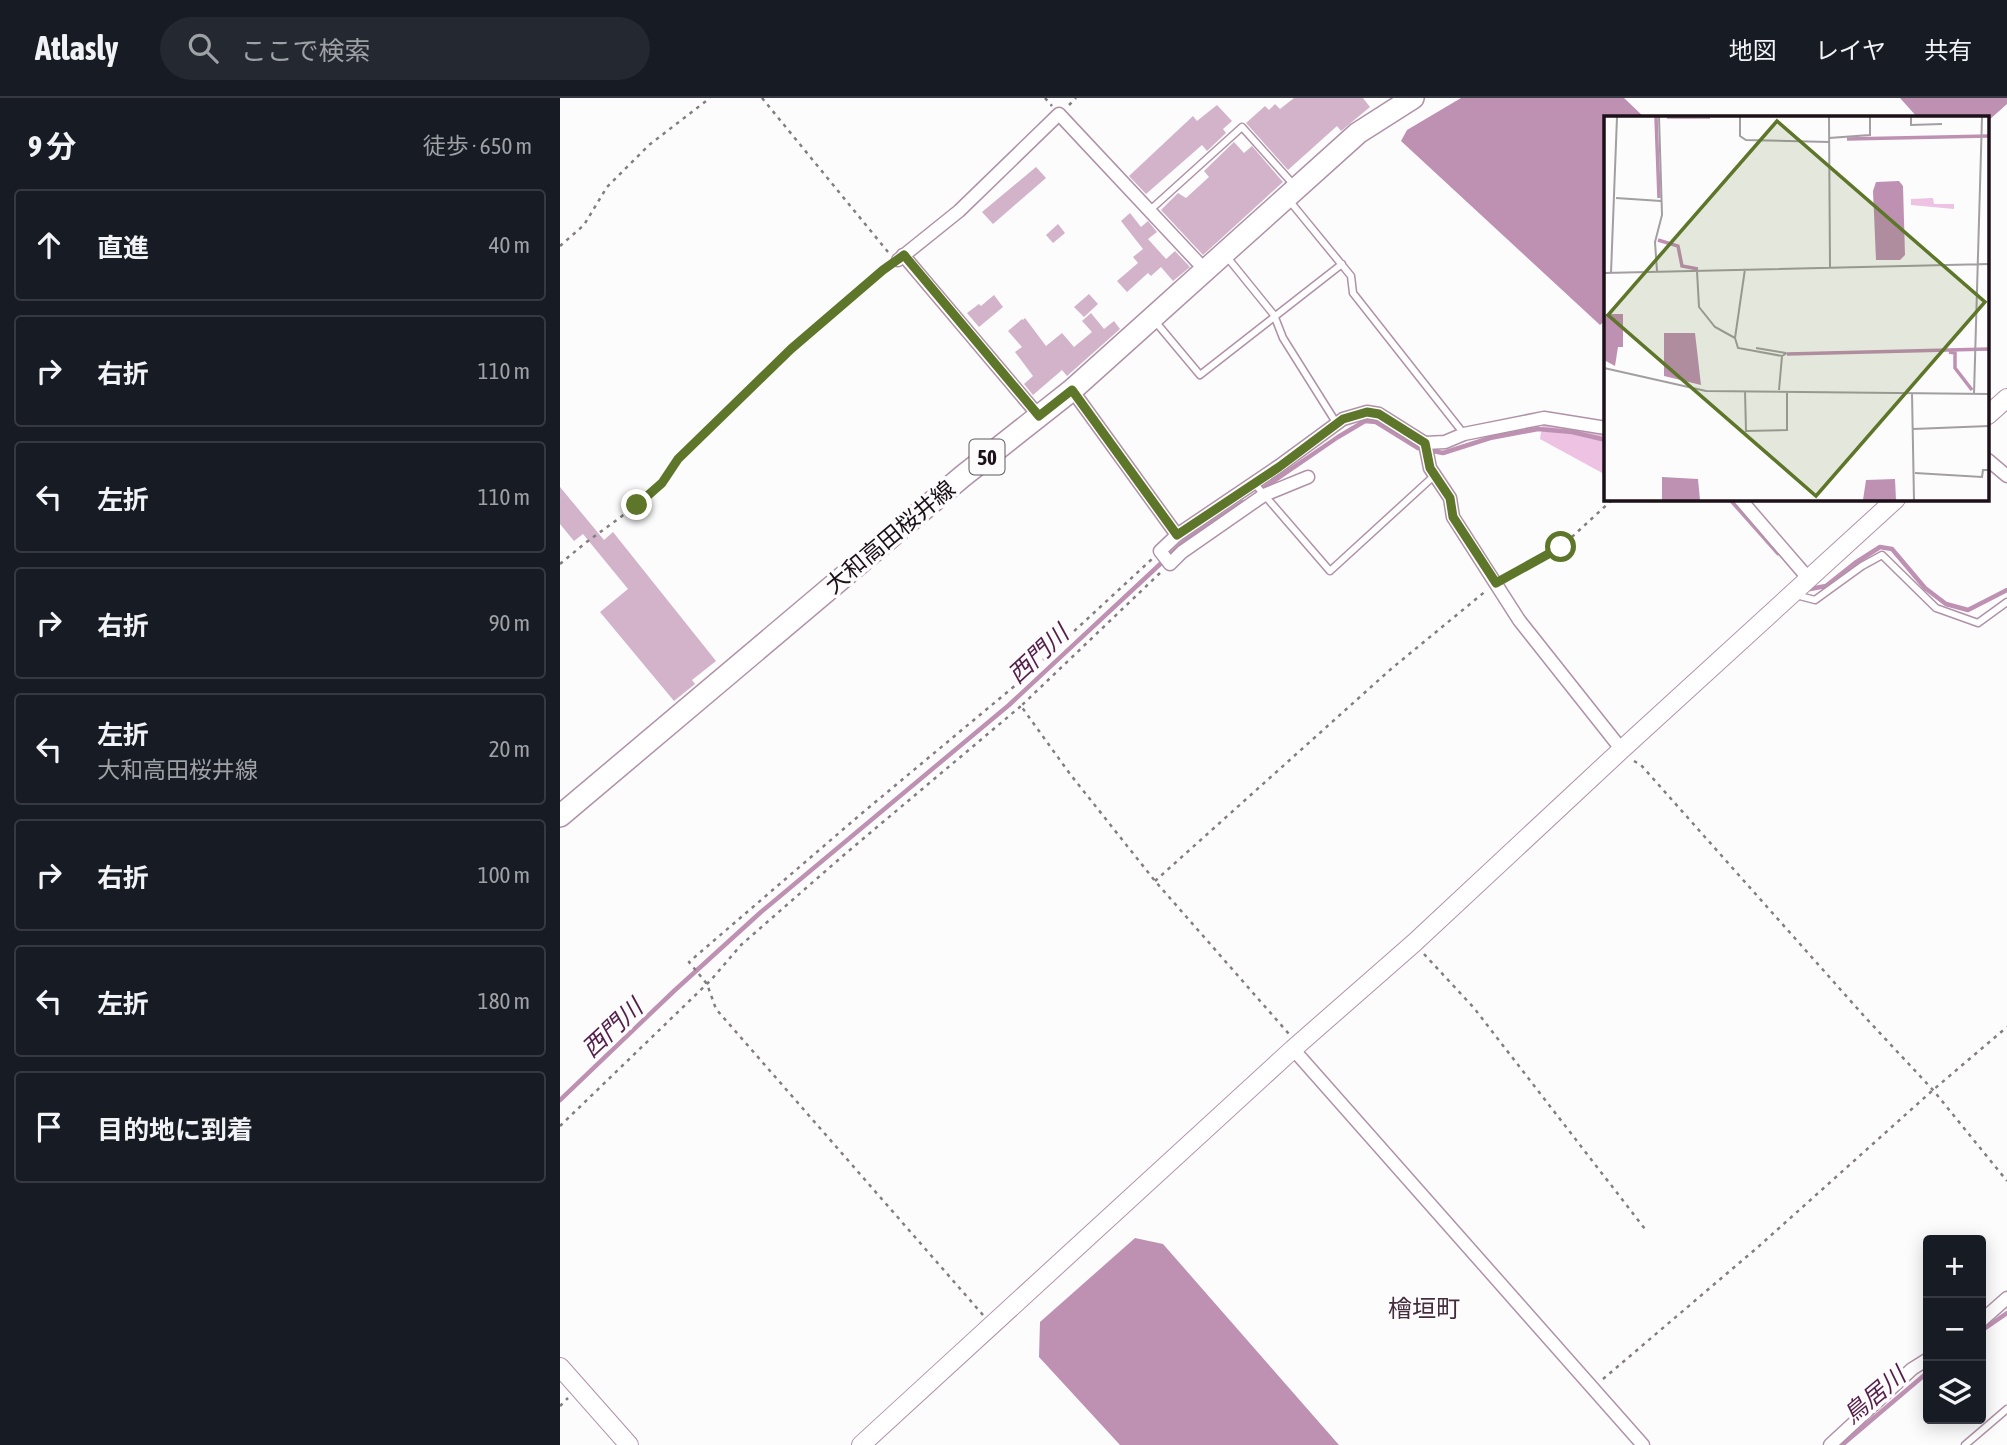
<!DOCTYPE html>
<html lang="ja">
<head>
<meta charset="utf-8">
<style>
  body { margin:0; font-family:"Asap Condensed","Noto Sans JP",sans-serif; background:#242831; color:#f1f3f6 }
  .controls { position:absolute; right:21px; bottom:21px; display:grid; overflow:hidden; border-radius:7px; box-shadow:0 4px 18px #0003 }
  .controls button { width:63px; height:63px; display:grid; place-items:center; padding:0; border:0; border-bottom:2px solid #363941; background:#171b24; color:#f1f3f6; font:35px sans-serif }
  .stop { position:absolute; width:21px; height:21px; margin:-16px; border:5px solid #5d7629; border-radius:50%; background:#fff }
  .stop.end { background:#5d7629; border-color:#fff; box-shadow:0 2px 7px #0008 }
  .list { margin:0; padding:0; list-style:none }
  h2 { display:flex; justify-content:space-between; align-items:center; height:91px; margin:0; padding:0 28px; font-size:30px }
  h2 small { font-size:23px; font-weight:400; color:#9ea1a6 }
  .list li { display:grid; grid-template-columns:46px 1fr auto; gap:21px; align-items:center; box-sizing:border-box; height:112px; margin:0 14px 14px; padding:0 14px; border:2px solid #363941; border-radius:7px }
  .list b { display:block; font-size:26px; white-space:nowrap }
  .list p { margin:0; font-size:23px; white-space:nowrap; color:#9ea1a6 }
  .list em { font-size:23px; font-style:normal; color:#9ea1a6 }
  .icon { flex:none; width:38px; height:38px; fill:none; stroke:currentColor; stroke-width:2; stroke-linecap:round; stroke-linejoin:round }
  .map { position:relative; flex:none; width:1447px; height:1347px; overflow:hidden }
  header { display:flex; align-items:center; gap:42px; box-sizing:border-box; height:98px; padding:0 35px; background:#171b24; border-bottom:2px solid #363941 }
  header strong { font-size:33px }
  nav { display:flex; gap:38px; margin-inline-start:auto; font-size:24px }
  .search { width:490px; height:63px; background:#242831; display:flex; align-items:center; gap:18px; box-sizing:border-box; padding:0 24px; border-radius:38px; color:#9ea1a6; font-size:26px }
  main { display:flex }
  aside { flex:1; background:#171b24 }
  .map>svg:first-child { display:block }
  .green { fill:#edc2e2 }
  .water { fill:#be91b3 }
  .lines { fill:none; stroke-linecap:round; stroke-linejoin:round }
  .stream { stroke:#be91b3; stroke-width:4.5 }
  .building { fill:#d2b3ca }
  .lane-casing { stroke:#b092a8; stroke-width:9 }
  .street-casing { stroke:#b092a8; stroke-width:15 }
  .secondary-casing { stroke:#b092a8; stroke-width:20 }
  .primary-casing { stroke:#b092a8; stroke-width:24 }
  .path { stroke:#837d82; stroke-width:2.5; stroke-dasharray:3.5 5; stroke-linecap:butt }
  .lane { stroke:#fff; stroke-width:6 }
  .street { stroke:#fff; stroke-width:12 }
  .secondary { stroke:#fff; stroke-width:18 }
  .primary { stroke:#fff; stroke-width:21 }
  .route { stroke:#5d7629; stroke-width:9 }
  .labels { text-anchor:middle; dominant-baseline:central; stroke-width:7; stroke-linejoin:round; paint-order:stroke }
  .shield { fill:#fcfcfc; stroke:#5f585d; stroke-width:2 }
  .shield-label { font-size:21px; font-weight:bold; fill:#1c1119 }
  .street-label { font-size:23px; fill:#1c1119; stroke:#fcfcfc }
  .water-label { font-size:24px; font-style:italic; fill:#541d4a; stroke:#fcfcfc }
  .neighbourhood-label { font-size:24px; fill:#442c3f; stroke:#fcfcfc }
  .inset-river { fill:none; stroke:#be91b3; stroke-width:3.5 }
  .inset-road { fill:none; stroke:#a29ea1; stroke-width:2 }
  .view { fill:#5d7629; fill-opacity:0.15; stroke:#5d7629; stroke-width:3.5 }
  .inset-edge { fill:none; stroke:#1c1119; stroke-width:3.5 }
</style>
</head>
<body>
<header>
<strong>Atlasly</strong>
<div class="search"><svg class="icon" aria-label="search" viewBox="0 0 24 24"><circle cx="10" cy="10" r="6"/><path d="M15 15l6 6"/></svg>ここで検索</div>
<nav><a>地図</a><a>レイヤ</a><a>共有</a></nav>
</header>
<main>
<aside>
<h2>9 分<small>徒歩 · 650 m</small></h2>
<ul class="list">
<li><svg class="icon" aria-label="ahead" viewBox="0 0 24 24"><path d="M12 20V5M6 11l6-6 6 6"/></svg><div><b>直進</b></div><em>40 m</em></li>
<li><svg class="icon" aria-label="right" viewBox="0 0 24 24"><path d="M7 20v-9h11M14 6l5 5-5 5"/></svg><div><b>右折</b></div><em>110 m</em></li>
<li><svg class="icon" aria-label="left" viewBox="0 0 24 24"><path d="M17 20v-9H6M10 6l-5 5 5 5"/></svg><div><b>左折</b></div><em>110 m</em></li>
<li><svg class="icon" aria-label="right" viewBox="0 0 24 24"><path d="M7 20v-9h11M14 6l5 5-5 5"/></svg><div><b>右折</b></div><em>90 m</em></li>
<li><svg class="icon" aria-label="left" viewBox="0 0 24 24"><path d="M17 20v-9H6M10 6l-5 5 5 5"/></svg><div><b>左折</b><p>大和高田桜井線</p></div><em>20 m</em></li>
<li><svg class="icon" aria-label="right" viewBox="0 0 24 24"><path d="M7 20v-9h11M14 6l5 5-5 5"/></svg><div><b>右折</b></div><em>100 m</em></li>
<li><svg class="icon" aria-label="left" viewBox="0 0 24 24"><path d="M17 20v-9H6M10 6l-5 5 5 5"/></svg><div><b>左折</b></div><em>180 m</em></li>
<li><svg class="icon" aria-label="arrive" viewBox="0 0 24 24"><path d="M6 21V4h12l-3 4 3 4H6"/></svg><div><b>目的地に到着</b></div></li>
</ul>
</aside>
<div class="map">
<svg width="1447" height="1347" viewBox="0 0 1447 1347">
  <rect width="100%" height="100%" fill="#fcfcfc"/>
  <!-- green -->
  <path class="green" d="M984,315L1046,325V377L980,341Z"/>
  <!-- water -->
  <path class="water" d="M901,0H1064L1084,19H1046V222L1040,227L841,43L847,32Z
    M1340,0H1447V6L1428,23V19H1357Z
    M575,1140L603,1146L779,1347H560L479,1259L480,1224Z"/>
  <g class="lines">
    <!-- stream -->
    <path class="stream" d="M699,393L778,339L805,323L816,324L858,350L883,355L930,340L978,331L1012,334L1046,342
      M1170,401L1218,455
      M1248,488L1250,491L1266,488L1295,465L1320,449L1332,451L1365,490L1386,506L1408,512L1447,492
      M0,1002L114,893L201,814L449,607L626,442L683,404
      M1421,1233L1447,1215
      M1282,1347L1368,1274"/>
  </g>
  <!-- building -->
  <path class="building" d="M734,0H803L810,9L781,33L777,28L728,72L686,25L705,8L709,12L715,6L720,11Z
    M657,7L672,23L663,31L666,35L647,53L642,47L586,96L569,78L633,18L637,23Z
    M674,44L684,55L692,48L723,84L643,157L601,112L618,95L626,100L649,79L644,73Z
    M476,69L486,80L433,126L422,114Z
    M570,115L581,129L588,123L597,134L588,141L606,161L615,153L630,169L613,183L601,169L591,178L588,175L567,194L557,183L578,165L573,159L583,151L561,123Z
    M498,126L505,135L493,145L486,137Z
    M529,196L538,206L524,219L514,209Z
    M434,197L443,209L419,229L407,215L419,206L421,208Z
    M531,215L544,231L554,223L560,231L507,278L502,272L473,297L464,286L473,278L455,254L462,249L448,233L462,221L463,222L465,220L486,248L502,235L514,249L532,234L522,223Z
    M0,389L44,442L53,434L156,563L132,582L135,586L114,603L40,514L68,491L23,436L14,443L0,426Z"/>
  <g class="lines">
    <!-- lane casing -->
    <g class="lane-casing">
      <path id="lane" d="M728,101L791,178L793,195L904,336
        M589,113L682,29L733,86
        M667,159L714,217L723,240L777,326
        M594,222L640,277L782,166
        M694,385L770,473L875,377
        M1236,497L1255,502L1302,468L1322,457L1376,510L1418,525L1447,504
        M1405,1347L1447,1311"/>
    </g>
    <!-- street casing -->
    <g class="street-casing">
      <path id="street" d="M343,157L479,318
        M338,162L399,113L499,16L646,173
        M512,292L617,437
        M865,345L870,370L890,400L893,419L959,522L1062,652
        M1428,362L1447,378
        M748,379L704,397L622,454L610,466L600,453L617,437L719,368L783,321L807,314L819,316L865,345L885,344L904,336L984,320L1046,330
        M1180,401L1248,480
        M733,951L1083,1347
        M1421,1223L1447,1200
        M1270,1347L1352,1271L1368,1261"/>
    </g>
    <!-- secondary casing -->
    <g class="secondary-casing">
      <path id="secondary" d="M1428,317L1447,300
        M0,1269L69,1347
        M301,1347L733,951L854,845L1059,654L1336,401"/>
    </g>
    <!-- primary casing -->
    <g class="primary-casing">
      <path id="primary" d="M0,718L403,378L512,292L798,35L853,0"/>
    </g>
    <!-- path -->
    <path class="path" d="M202,0L328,154
      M485,0L492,8
      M509,7L516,0
      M0,148L24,127L47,89L89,47L150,0
      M0,466L24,446L77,407L102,385L118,361L183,297L231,251L328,168
      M600,475L461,608L510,676L595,783L729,936
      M947,479L1001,449L1053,401
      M1074,663L1081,667L1304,918L1373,992L1447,1083
      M595,783L831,571L927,492
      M864,856L914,910L1085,1131
      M0,1028L151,882L181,847L285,756L461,608
      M423,1217L156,911L147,886L129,864L301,716L457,586L592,461
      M1043,1281L1198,1149L1373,992L1447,929
      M0,1308L8,1300"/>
    <!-- lane -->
    <use href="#lane" class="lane"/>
    <!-- street -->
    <use href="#street" class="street"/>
    <!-- secondary -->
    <use href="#secondary" class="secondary"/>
    <!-- primary -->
    <use href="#primary" class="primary"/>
  </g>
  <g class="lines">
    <!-- route -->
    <path class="route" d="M77,407L102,385L118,361L231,251L323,172L344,157L479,318L512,292L617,437L719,369L783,321L807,314L819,316L865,345L870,370L890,400L893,419L936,485L1001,449"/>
  </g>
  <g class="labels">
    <!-- shield labels -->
    <rect class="shield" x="409.5" y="341.5" width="35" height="35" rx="5"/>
    <g class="shield-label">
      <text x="427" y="359">50</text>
    </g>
    <!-- street labels -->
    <g class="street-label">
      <text transform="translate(330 439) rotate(-40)">大和高田桜井線</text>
    </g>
    <!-- water labels -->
    <g class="water-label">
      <text transform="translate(478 556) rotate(-43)">西門川</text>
      <text transform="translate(52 930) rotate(-43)">西門川</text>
      <text transform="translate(1314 1297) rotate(-40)">鳥居川</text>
    </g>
    <!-- neighbourhood labels -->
    <g class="neighbourhood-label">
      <text x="864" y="1210">檜垣町</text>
    </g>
  </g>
  <!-- overview -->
  <g transform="translate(1044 18)">
    <rect width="385" height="385" fill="#fcfcfc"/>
    <path d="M329,82L330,88H350V93L307,89V83Z" fill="#edc2e2"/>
    <path d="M295,65L299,70L301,139L296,144H272L269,75L272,66ZM0,198H19V231H14L11,250L0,244ZM60,217H91L97,269L60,260ZM58,361L94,363L96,384H58ZM291,363L292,384H259L262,364Z" fill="#be91b3"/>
    <path class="inset-river" d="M52,1L55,82M63,1H106M243,23L385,20M54,124L74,130L78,150L94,153M345,236L351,237V252L368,274M183,238L385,233"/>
    <path class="inset-road" d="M136,1V20L142,24L225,26M225,1L226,151M307,1V9L338,8M225,22L266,19V1M12,82L57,85M141,153L131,222L134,232L178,240L183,237M53,155L51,126L58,99L55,1M93,155L95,191L111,211L131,222M0,157L385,148M7,157L13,1M152,232L182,237M0,252L102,275L385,278M175,274L178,240M141,275L142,315L184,314M308,277L310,384M370,278L378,1M309,313L385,310M183,314V275M311,357L378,361L379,354H385"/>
    <path class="view" d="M173,5L381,186L212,380L4,199Z"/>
    <rect width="385" height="385" class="inset-edge"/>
  </g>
</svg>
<div class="controls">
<button>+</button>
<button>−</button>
<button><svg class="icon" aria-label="layers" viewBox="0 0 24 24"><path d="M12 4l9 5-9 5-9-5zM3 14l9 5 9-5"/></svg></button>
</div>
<div class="stop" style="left:1001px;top:449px"></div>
<div class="stop end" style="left:77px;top:407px"></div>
</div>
</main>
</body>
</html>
